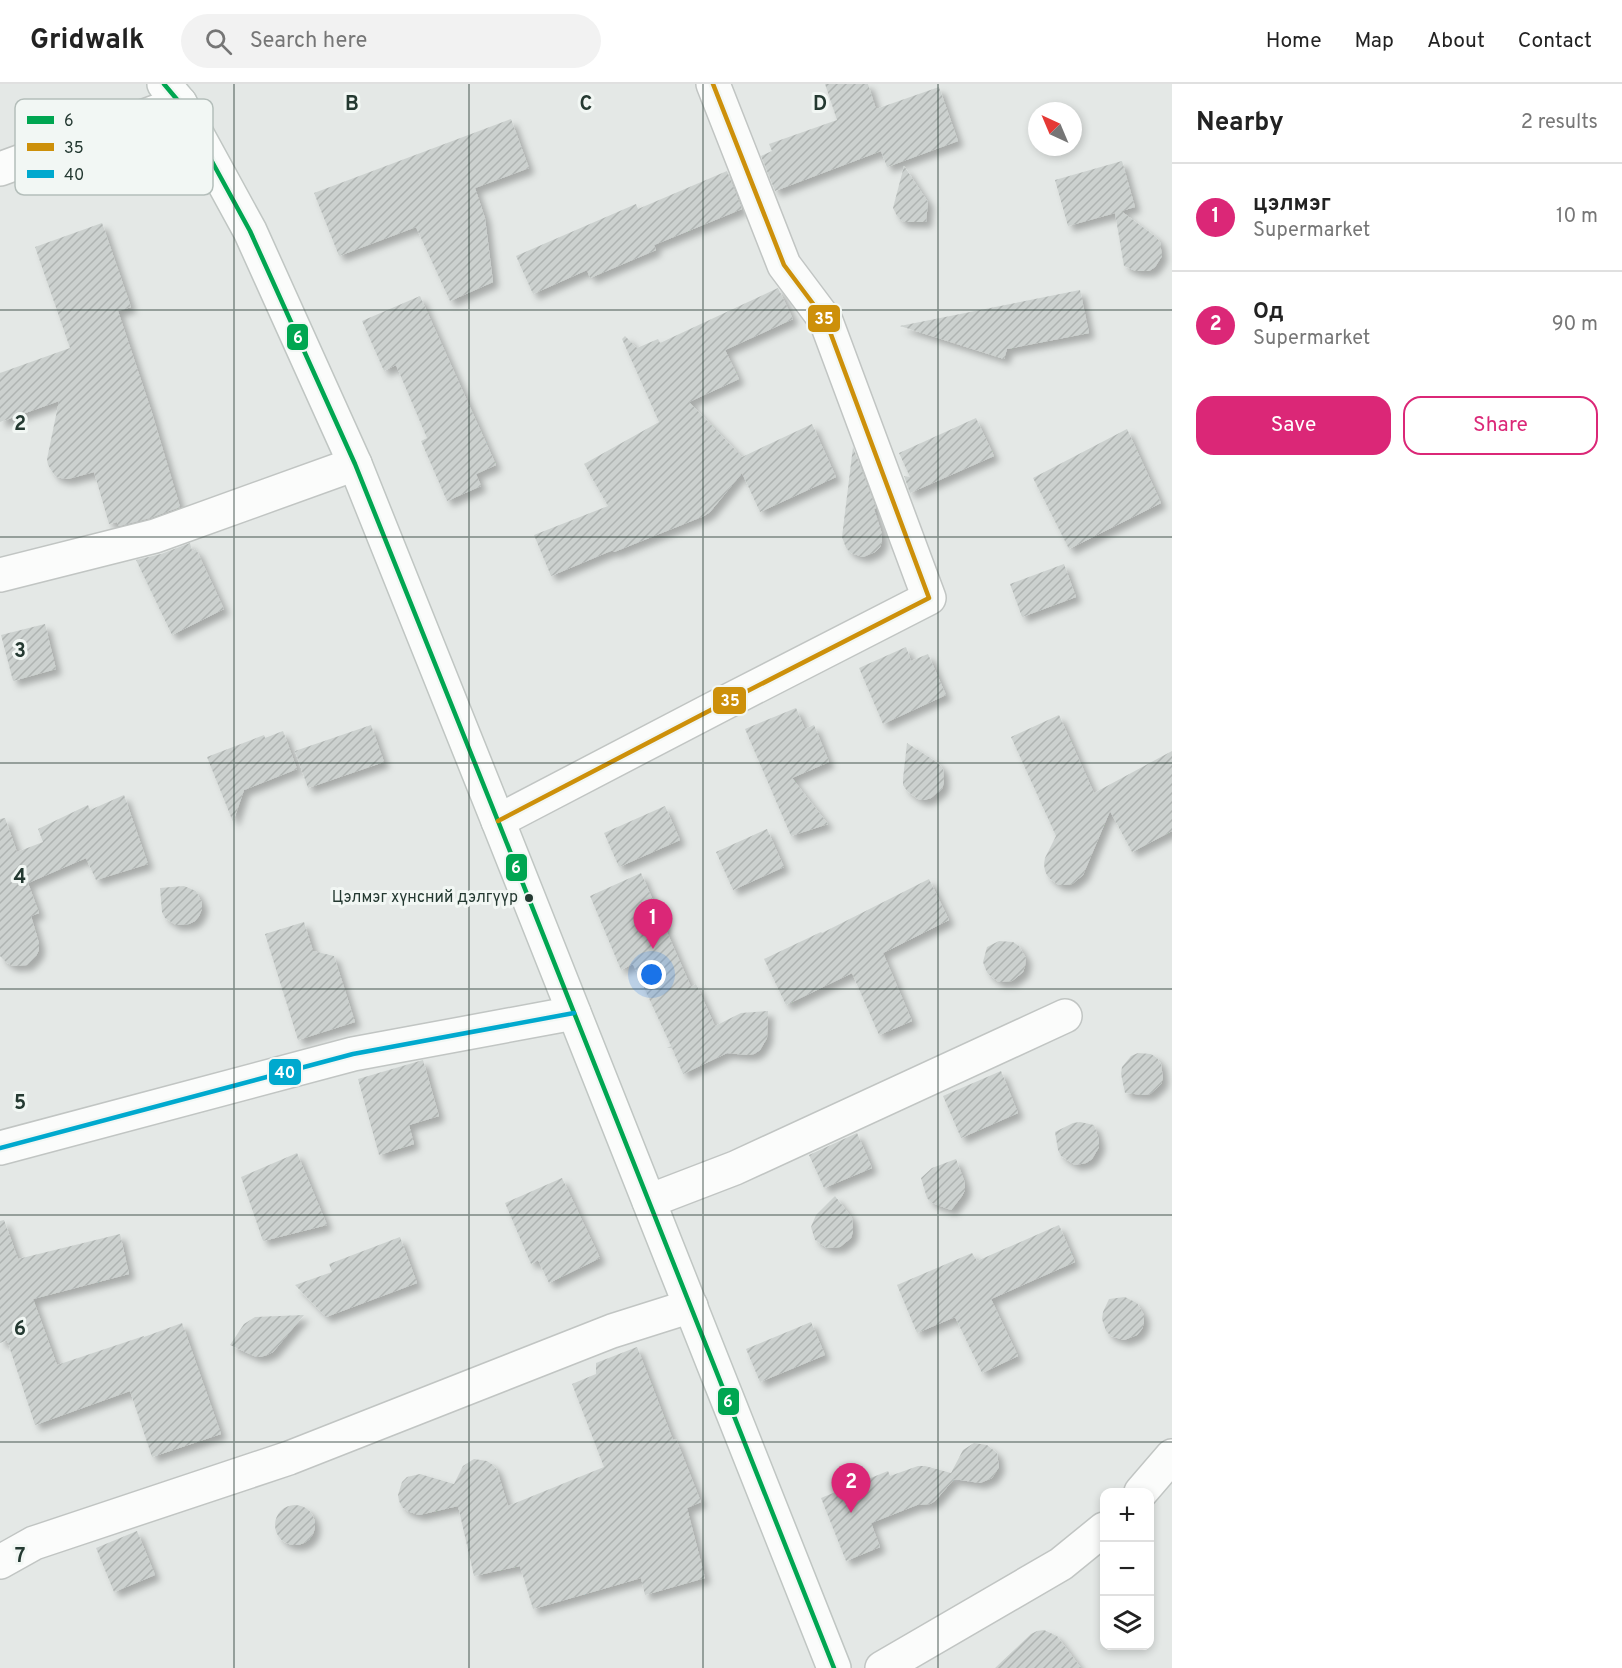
<!DOCTYPE html>
<html lang="en">
<head>
<meta charset="utf-8">
<style>
  body { margin:0; font-family:Overpass,sans-serif; background:#f2f2f2; color:#222 }
  .controls { position:absolute; right:18px; bottom:18px; display:grid; overflow:hidden; border-radius:12px; box-shadow:0 3px 9px #0003 }
  .controls button { width:54px; height:54px; display:grid; place-items:center; padding:0; border:0; border-bottom:2px solid #e0e0e0; background:#fff; color:#222; font:30px sans-serif }
  .compass { position:absolute; left:1028px; top:18px; width:54px; height:54px; border-radius:50%; background:#fff; box-shadow:0 3px 9px #0003; rotate:316deg }
  .you { position:absolute; left:652px; top:891px; width:21px; height:21px; margin:-15px; border:4px solid #fff; border-radius:50%; background:#1a73e8; box-shadow:0 0 0 9px #1a73e833 }
  .badge { display:grid; place-items:center; width:39px; height:39px; border-radius:50%; background:#db2777; color:#fff; font-size:20px; font-weight:700 }
  .pin { position:absolute; translate:-50% -50px; filter:drop-shadow(0 2px 3px #0008) }
  .pin::after { content:''; position:absolute; top:32px; width:21px; height:18px; background:inherit; clip-path:polygon(0 0,100% 0,50% 100%) }
  .list { margin:0; padding:0; list-style:none }
  h2 { display:flex; justify-content:space-between; align-items:center; height:78px; margin:0; padding:0 24px; font-size:26px }
  h2 small { font-size:20px; font-weight:400; color:#767676 }
  .list li { display:grid; grid-template-columns:39px 1fr auto; gap:18px; align-items:center; box-sizing:border-box; height:108px; padding:0 24px; border-top:2px solid #e0e0e0 }
  .list b { display:block; font-size:22px; white-space:nowrap }
  .list p { margin:0; font-size:20px; white-space:nowrap; color:#767676 }
  .list em { font-size:20px; font-style:normal; color:#767676 }
  .actions { display:flex; gap:12px; padding:18px 24px }
  .actions a { flex:1; padding:14px 0; border:2px solid #db2777; border-radius:18px; text-align:center; font-size:21px; color:#db2777 }
  .actions .main { background:#db2777; color:#fff }
  .icon { flex:none; width:33px; height:33px; fill:none; stroke:currentColor; stroke-width:2; stroke-linecap:round; stroke-linejoin:round }
  .map { position:relative; flex:none; width:1172px; height:1584px; overflow:hidden }
  header { display:flex; align-items:center; gap:36px; box-sizing:border-box; height:84px; padding:0 30px; background:#fff; border-bottom:2px solid #e0e0e0 }
  header strong { font-size:28px }
  nav { display:flex; gap:33px; margin-inline-start:auto; font-size:21px }
  .search { width:420px; height:54px; background:#f2f2f2; display:flex; align-items:center; gap:15px; box-sizing:border-box; padding:0 21px; border-radius:33px; color:#767676; font-size:22px }
  main { display:flex }
  aside { flex:1; background:#fff }
  .map>svg:first-child { display:block }
  .building { fill:url(#building-hatch); filter:url(#shadow) }
  .lines { fill:none; stroke-linecap:round; stroke-linejoin:round }
  .minor-casing { stroke:#c1c5c3; stroke-width:36 }
  .secondary-casing { stroke:#c0c6c3; stroke-width:36 }
  .minor { stroke:#fbfcfb; stroke-width:33 }
  .secondary { stroke:#fbfcfb; stroke-width:33 }
  .bus-1-casing { stroke:#f2f7f4; stroke-width:9 }
  .bus-2-casing { stroke:#f2f7f4; stroke-width:9 }
  .bus-3-casing { stroke:#f2f7f4; stroke-width:9 }
  .bus-1 { stroke:#00a651; stroke-width:4.5 }
  .bus-2 { stroke:#cd900a; stroke-width:4.5 }
  .bus-3 { stroke:#00a9ce; stroke-width:4.5 }
  .grid { fill:none; stroke:#243931; stroke-width:1.5; stroke-opacity:0.55 }
  .bus-dot { fill:#243931; stroke:#f2f7f4; stroke-width:2 }
  .labels { text-anchor:middle; dominant-baseline:central; stroke-width:6; stroke-linejoin:round; paint-order:stroke }
  .bus-label { font-size:16px; fill:#243931; stroke:#f2f7f4; text-anchor:end }
  .key { fill:#f2f7f4; stroke:#b4beba; stroke-width:1.5 }
  .key-label { font-size:16px; fill:#243931 }
  .grid-label { font-size:20px; text-anchor:middle; font-weight:bold; fill:#243931; stroke:#f2f7f4; stroke-width:6; stroke-linejoin:round; paint-order:stroke }
  .line-badge { stroke:#f2f7f4; stroke-width:2 }
  .badge-label { font-size:16px; text-anchor:middle; font-weight:bold; fill:#fff }
</style>
</head>
<body>
<header>
<strong>Gridwalk</strong>
<div class="search"><svg class="icon" aria-label="search" viewBox="0 0 24 24"><circle cx="10" cy="10" r="6"/><path d="M15 15l6 6"/></svg>Search here</div>
<nav><a>Home</a><a>Map</a><a>About</a><a>Contact</a></nav>
</header>
<main>
<div class="map">
<svg width="1172" height="1584" viewBox="0 0 1172 1584">
  <defs>
    <pattern id="building-hatch" width="6" height="6" patternUnits="userSpaceOnUse" patternTransform="scale(1.5)"><rect width="6" height="6" fill="#ccd1cf"/><path d="M-1 1l2-2M0 6l6-6M5 7l2-2" fill="none" stroke="#afb4b2"/></pattern>
    <filter id="shadow"><feDropShadow dx="5.5" dy="5.5" stdDeviation="3" flood-color="#0004"/></filter>
  </defs>
  <rect width="100%" height="100%" fill="#e4e8e6"/>
  <!-- building -->
  <path class="building" d="M825,0H868L876,25L939,3L958,57L887,83L881,67L775,107L761,72L772,67L769,60L837,36Z
    M511,35L529,84L475,104L485,134L493,198L450,217L416,143L339,172L314,109Z
    M1122,77L1135,123L1121,127L1156,153L1160,158L1162,172L1155,183L1149,187H1136L1124,182L1115,129L1068,142L1055,96Z
    M904,82L928,118L926,138H903L897,132L893,124Z
    M727,87L742,125L654,161L656,166L590,194L587,186L533,210L516,172L636,120L638,125Z
    M102,139L131,223L118,227L152,329L180,423L150,434L119,442L117,438L109,440L94,388L68,395L61,394L55,392L48,381L47,375L59,317L0,338V289L70,264L35,163Z
    M778,204L793,235L725,266L739,295L689,318L742,373L812,340L836,393L760,428L742,389L710,428L704,432L614,468L613,466L551,492L534,451L608,422L584,380L659,338L622,255L625,252L637,264L658,255L660,259Z
    M1080,206L1089,249L1007,265L1004,275L900,242Z
    M420,212L496,381L476,390L481,402L447,417L421,357L427,354L396,281L384,287L362,237Z
    M976,334L994,372L910,409L904,392L910,393L899,369Z
    M1127,345L1161,419L1069,465L1033,394Z
    M853,363L876,424L874,425L882,450V457L880,463L875,468L863,473L851,469L846,464L842,453Z
    M190,459L192,467L196,465L224,525L172,551L136,476L161,470Z
    M1064,480L1076,513L1022,533L1010,500Z
    M45,540L56,585L13,597L1,551Z
    M906,563L911,577L928,570L946,611L883,640L859,584Z
    M796,624L805,645L814,641L829,678L792,694L828,740L791,752L745,645Z
    M1059,631L1094,709L1172,667V747L1132,768L1110,727L1083,791L1072,800L1065,801H1059L1053,797L1048,793L1045,787L1044,780L1045,774L1056,752L1011,653Z
    M371,641L384,678L308,704L295,667Z
    M283,647L297,685L244,706L233,738L207,673L264,651L265,654Z
    M907,659L938,679L943,685L944,698L942,705L931,714L924,716L918,715L907,707L903,701V695Z
    M124,711L148,780L96,796L86,774L28,799L39,829L31,832L39,859V866L36,872L27,881L13,882L7,879L0,872V735L5,734L17,768L43,758L38,745L88,721L90,726Z
    M665,722L680,756L619,783L604,749Z
    M767,745L784,783L733,806L716,768Z
    M641,789L691,903L696,900L715,942L741,929L768,927L767,954L760,966L754,970L747,971L727,969L683,990L672,964H667L671,962L633,880L621,886L590,812Z
    M929,795L949,836L883,869L912,937L879,951L852,889L786,921L764,875L821,848L822,849Z
    M184,802L196,807L202,819V825L199,832L195,837L189,840L176,841L165,834L162,828L160,804Z
    M304,838L313,867L334,872L355,938L298,956L265,850Z
    M999,857L1013,858L1019,862L1026,874L1025,882L1023,888L1012,897L999,898L988,890L985,884L983,878L987,863Z
    M1138,969L1151,970L1157,974L1161,980L1163,994L1161,1000L1150,1010L1144,1011L1125,1009L1121,990L1122,983L1131,972Z
    M423,976L439,1032L409,1041L414,1060L379,1071L358,995Z
    M1001,987L1018,1029L961,1054L943,1012Z
    M1080,1038L1094,1041L1099,1056V1063L1092,1075L1086,1079L1075,1081L1061,1072L1058,1066L1055,1048L1073,1039Z
    M857,1049L872,1084L824,1104L809,1071Z
    M297,1069L327,1141L263,1157L241,1093Z
    M956,1075L965,1099V1106L962,1112L951,1126L932,1119L927,1114L921,1094L932,1084Z
    M562,1094L600,1174L549,1199L538,1176L531,1180L505,1119Z
    M835,1112L852,1134L853,1147L851,1154L840,1163L827,1164L815,1156L811,1143L816,1131Z
    M4,1136L18,1175L120,1150L129,1190L33,1215L57,1281L144,1252V1253L182,1239L221,1350L152,1373L130,1307L35,1341L7,1256L0,1259V1137Z
    M1059,1141L1075,1178L991,1215L1018,1272L982,1289L955,1233L917,1249L897,1201L972,1169L977,1177Z
    M400,1153L417,1199L326,1233L295,1201L332,1188L329,1180Z
    M1125,1213L1137,1219L1144,1231V1239L1142,1245L1137,1251L1124,1256L1111,1252L1106,1247L1102,1235L1103,1228L1109,1215Z
    M304,1231L273,1268L267,1271L260,1273L254,1272L230,1261L244,1240L255,1233Z
    M811,1238L825,1271L760,1298L746,1265Z
    M637,1263L673,1356L676,1355L701,1418L687,1424L705,1494L645,1511L641,1494L533,1525L520,1482L474,1492L458,1422L419,1431L407,1427L402,1423L399,1417L398,1411L402,1398L407,1393L420,1390L454,1400L463,1382L474,1375L487,1377L493,1381L497,1386L508,1422L604,1383L572,1300L596,1290V1279Z
    M974,1359L987,1361L997,1369L999,1383L992,1394L980,1399L954,1395L935,1417L930,1420L917,1421L871,1439L880,1463L846,1477L821,1414L888,1387L890,1392L918,1382H925L951,1389L963,1366Z
    M275 1441a20 20 0 1 1 40 0a20 20 0 1 1-40 0Z
    M137,1447L155,1491L114,1508L96,1464Z
    M1044,1546L1057,1552L1081,1584H995L1031,1550L1037,1547Z"/>
  <g class="lines">
    <!-- minor casing -->
    <g class="minor-casing">
      <path id="minor" d="M0,85L180,19
        M0,491L155,452L355,380
        M498,737L730,616L929,514L826,237L784,181L713,0
        M0,1064L353,970L574,929
        M649,1117L735,1084L1065,932
        M1141,1408L1172,1372
        M0,1478L34,1459L289,1374L612,1247L691,1222
        M882,1584L1061,1480L1104,1445"/>
    </g>
    <!-- secondary casing -->
    <g class="secondary-casing">
      <path id="secondary" d="M164,0L180,19L250,147L355,380L498,737L834,1584"/>
    </g>
    <!-- minor -->
    <use href="#minor" class="minor"/>
    <!-- secondary -->
    <use href="#secondary" class="secondary"/>
    <!-- bus-1 casing -->
    <g class="bus-1-casing">
      <path id="bus-1" d="M164,0L180,19L250,147L355,380L498,737L834,1584"/>
    </g>
    <!-- bus-2 casing -->
    <g class="bus-2-casing">
      <path id="bus-2" d="M498,737L730,616L929,514L826,237L784,181L713,0"/>
    </g>
    <!-- bus-3 casing -->
    <g class="bus-3-casing">
      <path id="bus-3" d="M0,1064L353,970L574,929"/>
    </g>
    <!-- bus-1 -->
    <use href="#bus-1" class="bus-1"/>
    <!-- bus-2 -->
    <use href="#bus-2" class="bus-2"/>
    <!-- bus-3 -->
    <use href="#bus-3" class="bus-3"/>
  </g>
  <!-- grid -->
  <path class="grid" d="M234,0V1584M469,0V1584M703,0V1584M938,0V1584M0,226H1172M0,453H1172M0,679H1172M0,905H1172M0,1131H1172M0,1358H1172"/>
  <!-- markers -->
  <circle class="bus-dot" cx="529" cy="814" r="5"/>
  <g class="labels">
    <!-- bus labels -->
    <g class="bus-label">
      <text x="518" y="814">Цэлмэг хүнсний дэлгүүр</text>
    </g>
  </g>
  <!-- legend -->
  <rect x="15" y="15" width="198" height="96" rx="9" class="key"/>
  <rect x="27" y="32" width="27" height="8" fill="#00a651"/>
  <rect x="27" y="59" width="27" height="8" fill="#cd900a"/>
  <rect x="27" y="86" width="27" height="8" fill="#00a9ce"/>
  <g class="key-label">
    <text x="64" y="42">6</text>
    <text x="64" y="69">35</text>
    <text x="64" y="96">40</text>
  </g>
  <g class="grid-label">
    <text x="352" y="26">B</text>
    <text x="586" y="26">C</text>
    <text x="820" y="26">D</text>
    <text x="20" y="346">2</text>
    <text x="20" y="573">3</text>
    <text x="20" y="799">4</text>
    <text x="20" y="1025">5</text>
    <text x="20" y="1251">6</text>
    <text x="20" y="1478">7</text>
  </g>
  <g class="line-badge">
    <rect x="807" y="220" width="34" height="29" rx="6" fill="#cd900a"/>
    <rect x="286" y="239" width="23" height="28" rx="6" fill="#00a651"/>
    <rect x="712" y="602" width="35" height="29" rx="6" fill="#cd900a"/>
    <rect x="505" y="769" width="23" height="29" rx="6" fill="#00a651"/>
    <rect x="268" y="974" width="34" height="28" rx="6" fill="#00a9ce"/>
    <rect x="717" y="1303" width="23" height="29" rx="6" fill="#00a651"/>
  </g>
  <g class="badge-label">
    <text x="824" y="240">35</text>
    <text x="298" y="259">6</text>
    <text x="730" y="622">35</text>
    <text x="516" y="789">6</text>
    <text x="285" y="994">40</text>
    <text x="728" y="1323">6</text>
  </g>
</svg>
<div class="controls">
<button>+</button>
<button>−</button>
<button><svg class="icon" aria-label="layers" viewBox="0 0 24 24"><path d="M12 4l9 5-9 5-9-5zM3 14l9 5 9-5"/></svg></button>
</div>
<svg class="compass" viewBox="-18 -18 36 36"><path d="M0-13l5 13h-10z" fill="#e53935"/><path d="M0 13l5-13h-10z" fill="#767676"/></svg>
<div class="you"></div>
<div class="pin badge" style="left:653px;top:865px">1</div>
<div class="pin badge" style="left:851px;top:1429px">2</div>
</div>
<aside>
<h2>Nearby<small>2 results</small></h2>
<ul class="list">
<li><span class="badge">1</span><div><b>цэлмэг</b><p>Supermarket</p></div><em>10 m</em></li>
<li><span class="badge">2</span><div><b>Од</b><p>Supermarket</p></div><em>90 m</em></li>
</ul>
<div class="actions"><a class="main">Save</a><a>Share</a></div>
</aside>
</main>
</body>
</html>
